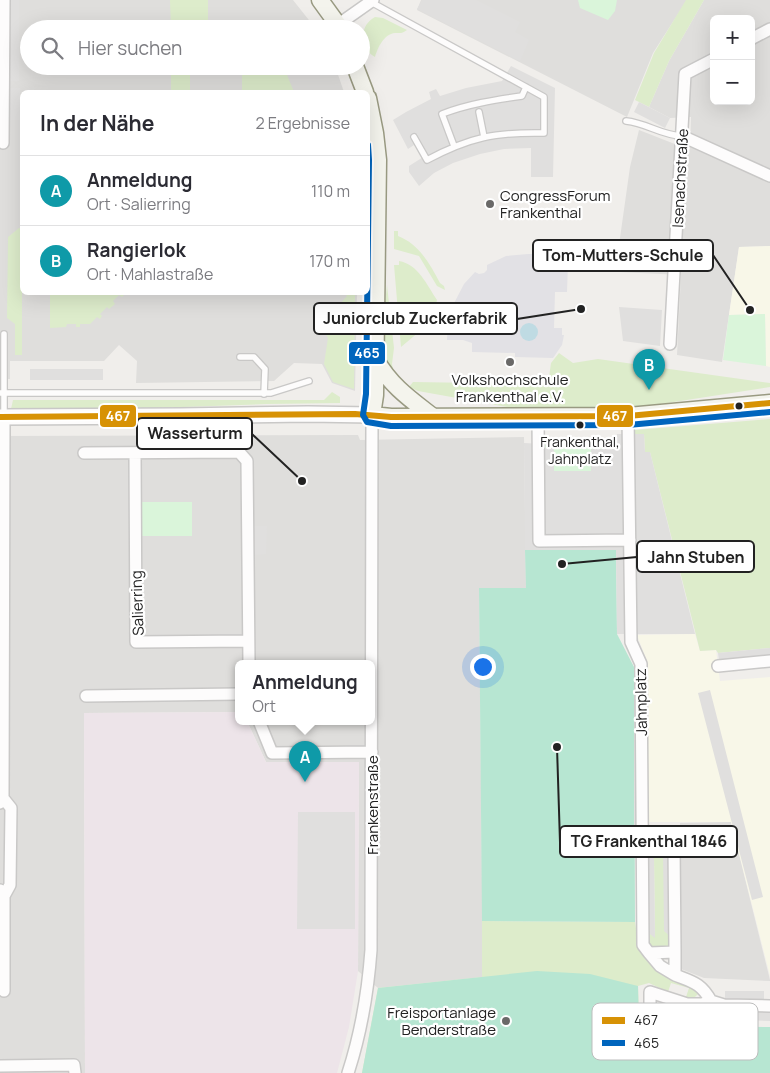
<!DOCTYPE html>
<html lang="de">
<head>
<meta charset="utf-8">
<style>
  body { margin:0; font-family:Manrope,sans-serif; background:#f2f2f3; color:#2b2b33 }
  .controls { position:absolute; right:15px; top:15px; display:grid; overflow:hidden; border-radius:8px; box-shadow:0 5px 20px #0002 }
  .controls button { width:45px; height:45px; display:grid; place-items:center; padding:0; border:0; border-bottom:1px solid #e1e1e2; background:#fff; color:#2b2b33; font:25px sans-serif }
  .you { position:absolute; left:482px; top:666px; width:18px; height:18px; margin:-12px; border:4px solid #fff; border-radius:50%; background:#1a73e8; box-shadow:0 0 0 8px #1a73e833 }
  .badge { display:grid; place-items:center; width:32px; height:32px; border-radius:50%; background:#b45309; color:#fff; font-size:16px; font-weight:700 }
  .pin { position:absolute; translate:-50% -41px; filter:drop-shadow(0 1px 2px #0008) }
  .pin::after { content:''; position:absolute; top:26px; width:18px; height:15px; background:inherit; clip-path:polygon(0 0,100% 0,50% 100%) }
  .popup { position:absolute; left:235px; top:660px; width:140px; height:65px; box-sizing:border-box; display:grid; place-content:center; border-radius:8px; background:#fff; filter:drop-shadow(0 1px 4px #0005); font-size:16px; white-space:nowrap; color:#7c7c81 }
  .popup b { font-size:19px; color:#2b2b33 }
  .popup::after { content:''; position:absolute; left:50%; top:100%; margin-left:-10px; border:10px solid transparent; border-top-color:#fff }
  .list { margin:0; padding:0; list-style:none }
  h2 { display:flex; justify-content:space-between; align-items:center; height:65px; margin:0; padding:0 20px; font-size:21px }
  h2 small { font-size:16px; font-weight:400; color:#7c7c81 }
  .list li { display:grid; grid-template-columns:32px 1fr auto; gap:15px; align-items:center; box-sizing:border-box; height:70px; padding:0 20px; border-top:1px solid #e1e1e2 }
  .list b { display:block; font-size:19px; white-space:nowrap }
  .list p { margin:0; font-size:16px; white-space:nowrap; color:#7c7c81 }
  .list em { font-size:16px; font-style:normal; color:#7c7c81 }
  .icon { flex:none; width:28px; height:28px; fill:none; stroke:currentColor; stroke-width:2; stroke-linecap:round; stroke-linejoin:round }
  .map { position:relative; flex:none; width:770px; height:1073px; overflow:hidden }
  .search { position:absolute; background:#fff; box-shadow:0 5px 20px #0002; left:20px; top:20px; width:350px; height:55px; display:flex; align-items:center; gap:12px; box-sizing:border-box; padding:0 18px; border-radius:28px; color:#7c7c81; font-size:19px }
  .panel { position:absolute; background:#fff; box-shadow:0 5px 20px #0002; left:20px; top:90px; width:350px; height:205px; border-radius:8px }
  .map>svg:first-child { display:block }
  .residential { fill:#dfdedc; fill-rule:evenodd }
  .industrial { fill:#ede4e9 }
  .education { fill:#f8f7e8 }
  .grass { fill:#ddeccb }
  .park { fill:#daf5da }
  .pitch { fill:#b7e6d2 }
  .parking { fill:#e0dfde }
  .plaza { fill:#e2e1e5 }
  .water { fill:#bfdbe3 }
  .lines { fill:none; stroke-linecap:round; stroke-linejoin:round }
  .service-casing { stroke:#c9c8c7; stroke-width:8 }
  .minor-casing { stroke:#c9c8c7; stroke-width:14 }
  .tertiary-casing { stroke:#c9c8c7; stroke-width:18 }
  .secondary-casing { stroke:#999a82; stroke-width:19 }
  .service { stroke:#fdfcfc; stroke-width:5.5 }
  .minor { stroke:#fdfcfc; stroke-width:11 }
  .tertiary { stroke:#fdfcfc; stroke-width:15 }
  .secondary { stroke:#f4f4ed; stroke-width:16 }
  .bus-1-casing { stroke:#fff; stroke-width:10 }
  .bus-2-casing { stroke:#fff; stroke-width:10 }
  .bus-1 { stroke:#d79205; stroke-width:6 }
  .bus-2 { stroke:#0065bd; stroke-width:6 }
  .poi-dot { fill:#6a6968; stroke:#fff; stroke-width:2 }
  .bus-dot { fill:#222; stroke:#fff; stroke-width:2 }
  .labels { text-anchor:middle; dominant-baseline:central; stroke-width:4.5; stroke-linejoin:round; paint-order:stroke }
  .bus-label { font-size:14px; fill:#222; stroke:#fff }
  .street-label { font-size:15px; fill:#222; stroke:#fff }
  .poi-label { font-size:15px; fill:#222; stroke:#fff; text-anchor:start }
  .key { fill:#fff; stroke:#bdbdbd; stroke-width:1 }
  .key-label { font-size:14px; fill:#222 }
  .leader { fill:none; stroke:#222; stroke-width:2 }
  .callout-dot { fill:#222; stroke:#fff; stroke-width:2 }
  .callout { fill:#fff; stroke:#222; stroke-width:2 }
  .callout-label { font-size:16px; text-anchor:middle; font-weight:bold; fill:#222 }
  .line-badge { stroke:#fff; stroke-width:2 }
  .badge-label { font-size:14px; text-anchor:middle; font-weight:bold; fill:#fff }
</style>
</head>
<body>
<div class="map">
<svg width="770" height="1073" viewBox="0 0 770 1073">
  <rect width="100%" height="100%" fill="#f0eeeb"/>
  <!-- residential -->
  <path class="residential" d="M0,0H293L316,29H29V66H335L344,92H22V292L357,293L355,391L332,383L322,364L294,363L274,381L136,383L137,361L119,345L104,361H10V379H0Z
    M421,0H687L653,53L627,117L417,10Z
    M704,0H770V246L739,247L722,362L677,355L681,275L620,272L619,245L630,167L639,130L690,150L691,117L670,118L649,107L669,61ZM714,19H751V101H714Z
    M358,435L360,440L524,437L526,588H479L483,977L378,988L358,971L359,762H266L247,721H371V663H239V712L84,713L85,1073H0V436Z
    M731,822L770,980V981L704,978L681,969L680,823Z"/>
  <!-- industrial -->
  <path class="industrial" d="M239,712V721H247L266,762H359L358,971L349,1027L337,1073H85L84,713Z"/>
  <!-- education -->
  <path class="education" d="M770,246V367L766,366L765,314L729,315L739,247Z
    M695,634L700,651L716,650L720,681L770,677V976L731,822H648L647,661L637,635Z"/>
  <!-- grass -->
  <path class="grass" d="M170,0H208V22H198L196,20C191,23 185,21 181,24V29H171Z
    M686,0H704L669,61L649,107L635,100L654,53Z
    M375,17L383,18L407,30C402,34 400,33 395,33C384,34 378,47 375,57C359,48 359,25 375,17Z
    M171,66H190V92H171Z
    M242,66H264V71L285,70L294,92H242Z
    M19,228H22V355H15V324L7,318L8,237Z
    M394,231H398V236C419,244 430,264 440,283L444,286L445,290L437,286L419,256L394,249Z
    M399,261C418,264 427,285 437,300L432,321L401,347L394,265H399Z
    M387,285L394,348L392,364L395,379C392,375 388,370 386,366C378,344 385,308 387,285Z
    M50,293V292L126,293L122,297L119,295L113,301L115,304L109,309L107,307L100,314L102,316L100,319L97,317L90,324H80V327H76V324H67L66,327L50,328Z
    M344,293H355L354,389L333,382L324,364L328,338L321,326L347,296Z
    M559,353L573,363L598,359L770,383V387L648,406L519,409L418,391L409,387L413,382L548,384L551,363Z
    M332,392L340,397V403L267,404L154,408L11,409L13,400H324Z
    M770,419V648L718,653L716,650L700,651L650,452H645L644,434H635V430Z
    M663,841L668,844L672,938L671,944L668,947L655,948L648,944L646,931L655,937L654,858L645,851C648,841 653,842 663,841Z
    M482,921L635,922L639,947L682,982L698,991V994L694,998L686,997L689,988L671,983L668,992L649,983L638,986L639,1018L362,1073L378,988L482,977Z"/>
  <!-- park -->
  <path class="park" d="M578,0H617L615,11L608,20L580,8Z
    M765,314L766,366L723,360L729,315Z
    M544,444H602V449H591V471H554L544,448Z
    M142,502H192V536H142Z"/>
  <!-- pitch -->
  <path class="pitch" d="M525,550H616L617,634L634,667L635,922L482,921L479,588H526Z
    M537,971L590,974L638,986L639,1025L770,1027V1073H362L378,988Z"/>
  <!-- parking -->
  <path class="parking" d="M8,0H19V81H9Z
    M422,0H476L520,22L515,32L529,40L520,61L417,9Z
    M511,66L555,88L553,177H531V148L504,149L480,154L453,163L434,173L419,186L409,172V166L428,154L417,134L410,138L414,145L408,149L393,120L406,112L431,99L429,92L436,89L440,96L466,88L502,81Z
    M9,88H20V120H9Z
    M639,102L670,118L665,128L634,112Z
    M619,307L662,310L660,346L623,341Z
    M30,369H103V380H30Z
    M617,434H644L645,452H650L695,634H617L616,550H525L524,443L544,444V448H554V471H591V449H617Z
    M253,526H267L266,554L253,555Z
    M770,648V656L719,660L718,653Z
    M634,667H638L639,826H634Z
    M710,690L763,897L752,900L698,693Z
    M298,812H355V929H297Z
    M645,851L654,858L655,938L646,931Z
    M663,851L671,858L672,938L664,931Z
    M725,991H764V1000L725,999Z
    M693,1009L770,1011V1021L692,1019Z"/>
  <!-- plaza -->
  <path class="plaza" d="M550,254L558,262L568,263L567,292H555L554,328H562V335H564L562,345L553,358L515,357V353L472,352V343L463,340H447L448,318L451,309L464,284L475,272L479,274L484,273L487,270V265L506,256L528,254Z"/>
  <!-- water -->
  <path class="water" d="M520 332a9 9 0 1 1 18 0a9 9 0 1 1-18 0Z"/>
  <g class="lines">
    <!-- service casing -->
    <g class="service-casing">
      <path id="service" d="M371,2L544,97V133C496,132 470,137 427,160L414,137
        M479,112L484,137
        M626,121C647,123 660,135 682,136
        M454,146L442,114C468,104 494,100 522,96L526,87
        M4,334V417
        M240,357H254L265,369L264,394
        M0,393H271L309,381"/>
    </g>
    <!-- minor casing -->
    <g class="minor-casing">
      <path id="minor" d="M339,24L373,0
        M751,39L770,29
        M682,136L770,176
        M3,143L4,0
        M670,344L685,74L714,59
        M538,416L539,541L630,540
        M628,416L631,642L641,664L643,945L649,953L675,952L674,846L667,837L642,836
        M84,453L239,452L247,461L249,663
        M135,453L136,642L248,641
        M718,666L770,661
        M86,696L239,694
        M259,721L272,753L372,752
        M3,798L11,808L10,885L4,896
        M0,803L3,798L4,417
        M0,890L4,896V991
        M649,953L660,966L675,975V952
        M675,975C693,982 701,983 711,1001
        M650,1013V992L687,1004H702L711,1001L724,1005L770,1006
        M0,1066L74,1065L75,1073
        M348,1073C361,1033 368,991 371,950L372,415"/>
    </g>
    <!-- tertiary casing -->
    <g class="tertiary-casing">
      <path id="tertiary" d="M0,417L180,416L308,414L372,415"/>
    </g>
    <!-- secondary casing -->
    <g class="secondary-casing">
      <path id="secondary" d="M320,0L341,29
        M355,66L365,92
        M368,98L375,133L378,160L375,395L372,415L391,417L628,416L770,403
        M376,360C391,386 410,399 432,416"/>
    </g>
    <!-- service -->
    <use href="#service" class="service"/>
    <!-- minor -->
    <use href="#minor" class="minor"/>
    <!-- tertiary -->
    <use href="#tertiary" class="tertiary"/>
    <!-- secondary -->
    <use href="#secondary" class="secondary"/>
    <!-- bus-1 casing -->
    <g class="bus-1-casing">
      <path id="bus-1" d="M0,417L355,414L391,417L628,416L770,403"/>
    </g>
    <!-- bus-2 casing -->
    <g class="bus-2-casing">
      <path id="bus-2" d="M368,145L369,160L366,394L363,415L367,422L391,426L628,425L770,412"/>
    </g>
    <!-- bus-1 -->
    <use href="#bus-1" class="bus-1"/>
    <!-- bus-2 -->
    <use href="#bus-2" class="bus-2"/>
  </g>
  <!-- markers -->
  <g class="poi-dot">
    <circle cx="490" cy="204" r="5"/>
    <circle cx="510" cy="362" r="5"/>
    <circle cx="506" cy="1021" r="5"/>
  </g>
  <g class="bus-dot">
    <circle cx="739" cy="406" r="4.5"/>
    <circle cx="580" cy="425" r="4.5"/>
  </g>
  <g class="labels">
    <!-- bus labels -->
    <g class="bus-label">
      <text x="580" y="441">Frankenthal,<tspan x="580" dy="17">Jahnplatz</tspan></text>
    </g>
    <!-- street labels -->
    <g class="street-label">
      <text transform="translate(680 178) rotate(-87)">Isenachstraße</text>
      <text transform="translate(137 603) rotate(-92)">Salierring</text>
      <text transform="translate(641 702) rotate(-91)">Jahnplatz</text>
      <text transform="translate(372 805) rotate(-90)">Frankenstraße</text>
    </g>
    <!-- poi labels -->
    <g class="poi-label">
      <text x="500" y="195">CongressForum<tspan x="500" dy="17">Frankenthal</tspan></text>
      <text x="510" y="379" text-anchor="middle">Volkshochschule<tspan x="510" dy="17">Frankenthal e.V.</tspan></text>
      <text x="496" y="1012" text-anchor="end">Freisportanlage<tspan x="496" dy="17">Benderstraße</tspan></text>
    </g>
  </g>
  <!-- legend -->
  <rect x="592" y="1003" width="166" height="57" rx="8" class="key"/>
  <rect x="602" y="1017" width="23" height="7" fill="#d79205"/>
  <rect x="602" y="1040" width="23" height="6" fill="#0065bd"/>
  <g class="key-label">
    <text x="634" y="1025">467</text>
    <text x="634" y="1048">465</text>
  </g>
  <!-- callouts -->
  <path class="leader" d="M750 310L713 255M581 309L517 319M302 481L252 434M562 564L637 557M557 747L560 842"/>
  <g class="callout-dot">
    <circle cx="750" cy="310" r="5"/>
    <circle cx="581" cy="309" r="5"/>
    <circle cx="302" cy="481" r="5"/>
    <circle cx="562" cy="564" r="5"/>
    <circle cx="557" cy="747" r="5"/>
  </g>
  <g class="callout">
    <rect x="533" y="240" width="180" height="31" rx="5"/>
    <rect x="314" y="303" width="203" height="31" rx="5"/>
    <rect x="137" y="418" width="115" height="31" rx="5"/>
    <rect x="637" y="541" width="117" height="31" rx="5"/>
    <rect x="560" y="826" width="177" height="31" rx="5"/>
  </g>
  <g class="callout-label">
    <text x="623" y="261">Tom-Mutters-Schule</text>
    <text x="415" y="324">Juniorclub Zuckerfabrik</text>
    <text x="195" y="439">Wasserturm</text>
    <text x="696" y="563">Jahn Stuben</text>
    <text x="649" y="847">TG Frankenthal 1846</text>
  </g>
  <g class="line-badge">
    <rect x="348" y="341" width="38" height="24" rx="5" fill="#0065bd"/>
    <rect x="99" y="404" width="38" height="24" rx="5" fill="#d79205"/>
    <rect x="596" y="404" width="38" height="24" rx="5" fill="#d79205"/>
  </g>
  <g class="badge-label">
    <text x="367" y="358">465</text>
    <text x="118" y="421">467</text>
    <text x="615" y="421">467</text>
  </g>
</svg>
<div class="controls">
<button>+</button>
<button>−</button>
</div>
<div class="you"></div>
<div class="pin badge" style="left:305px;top:782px;background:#0f9aa8">A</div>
<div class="popup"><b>Anmeldung</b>Ort</div>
<div class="pin badge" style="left:649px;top:390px;background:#0f9aa8">B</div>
<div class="search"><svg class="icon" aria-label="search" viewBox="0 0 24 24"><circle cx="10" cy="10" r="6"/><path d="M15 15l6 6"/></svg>Hier suchen</div>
<section class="panel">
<h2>In der Nähe<small>2 Ergebnisse</small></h2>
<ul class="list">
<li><span class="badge" style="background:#0f9aa8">A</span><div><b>Anmeldung</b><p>Ort · Salierring</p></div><em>110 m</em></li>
<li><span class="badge" style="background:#0f9aa8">B</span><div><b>Rangierlok</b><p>Ort · Mahlastraße</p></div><em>170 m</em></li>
</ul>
</section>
</div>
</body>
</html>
